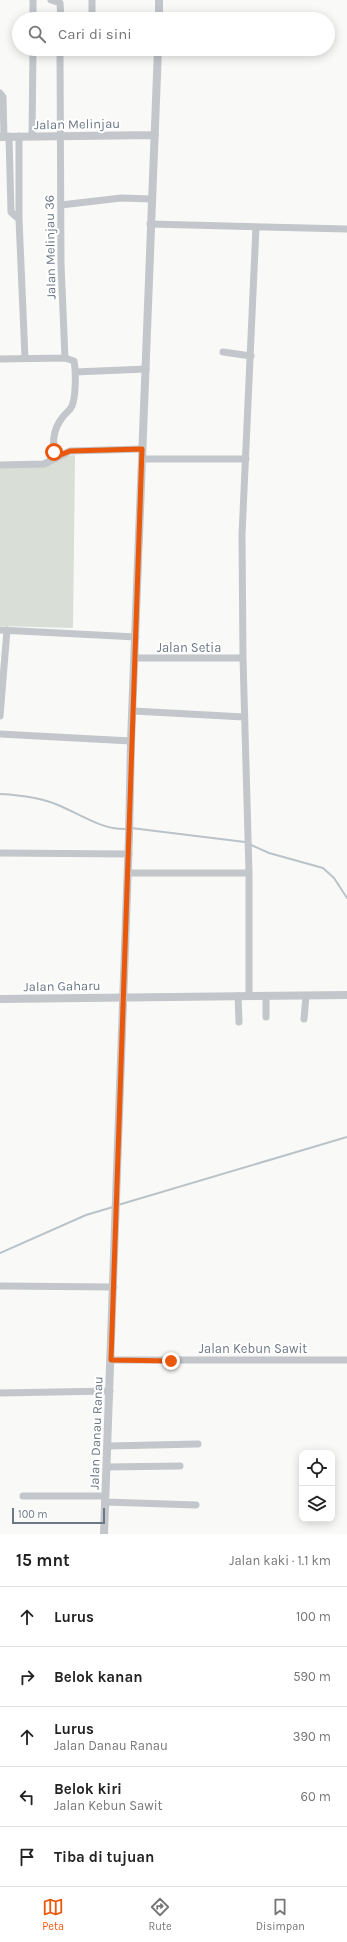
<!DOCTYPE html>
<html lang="id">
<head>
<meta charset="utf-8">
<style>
  body { margin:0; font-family:Karla,sans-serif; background:#f2f2f2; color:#222 }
  .controls { position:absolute; right:12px; bottom:12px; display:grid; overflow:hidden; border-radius:8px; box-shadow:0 2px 10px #0003 }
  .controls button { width:36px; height:36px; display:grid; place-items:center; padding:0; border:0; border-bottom:1px solid #e0e0e0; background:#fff; color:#222; font:20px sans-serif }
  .scale { position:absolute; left:12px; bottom:10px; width:93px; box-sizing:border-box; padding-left:4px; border:2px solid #6c7885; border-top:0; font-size:11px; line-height:14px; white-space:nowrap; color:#6c7885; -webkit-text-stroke:3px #fff; paint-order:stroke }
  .stop { position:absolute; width:12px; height:12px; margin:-9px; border:3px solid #ea580c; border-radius:50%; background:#fff }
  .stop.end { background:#ea580c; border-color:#fff; box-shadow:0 1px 4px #0008 }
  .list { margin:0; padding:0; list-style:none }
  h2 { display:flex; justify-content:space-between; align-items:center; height:52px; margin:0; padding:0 16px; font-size:17px }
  h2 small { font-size:13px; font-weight:400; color:#767676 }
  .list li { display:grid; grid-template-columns:26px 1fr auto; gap:12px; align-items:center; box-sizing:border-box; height:60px; padding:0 16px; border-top:1px solid #e0e0e0 }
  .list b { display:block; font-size:15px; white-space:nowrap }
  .list p { margin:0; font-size:13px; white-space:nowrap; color:#767676 }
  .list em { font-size:13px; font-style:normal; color:#767676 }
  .icon { flex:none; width:22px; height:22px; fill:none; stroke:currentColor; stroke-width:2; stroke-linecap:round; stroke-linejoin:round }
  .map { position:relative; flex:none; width:347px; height:1534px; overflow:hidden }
  .search { position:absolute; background:#fff; box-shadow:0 2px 10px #0003; left:12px; right:12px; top:12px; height:44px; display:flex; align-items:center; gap:10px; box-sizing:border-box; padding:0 14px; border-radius:22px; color:#767676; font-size:15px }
  .sheet { height:352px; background:#fff }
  nav { display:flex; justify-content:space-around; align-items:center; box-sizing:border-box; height:56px; border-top:1px solid #e0e0e0; background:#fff; font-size:11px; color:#767676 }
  nav a { display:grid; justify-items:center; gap:2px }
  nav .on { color:#ea580c }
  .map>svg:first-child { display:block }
  .green { fill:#d9ded7 }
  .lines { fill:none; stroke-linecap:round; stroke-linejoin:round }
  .stream { stroke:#bac3c8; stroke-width:2 }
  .minor { stroke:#c3c6ca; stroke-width:7 }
  .tertiary { stroke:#c3c6ca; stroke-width:8 }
  .route { stroke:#ea580c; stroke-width:5 }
  .labels { text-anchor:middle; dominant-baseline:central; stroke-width:4; stroke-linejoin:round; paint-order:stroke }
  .street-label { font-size:13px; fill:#6c7885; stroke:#fff }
</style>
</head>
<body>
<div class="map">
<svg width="347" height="1534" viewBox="0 0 347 1534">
  <rect width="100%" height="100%" fill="#f9f9f8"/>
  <!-- green -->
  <path class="green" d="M75,455L73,628L0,626V467L48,465L65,456Z"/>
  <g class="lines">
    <!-- stream -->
    <path class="stream" d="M0,794C19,795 40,797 58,805C80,814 102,830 126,829
      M131,828L245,842
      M249,844L269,853L323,868L334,878L347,898
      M118,1205L347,1137
      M0,1253L86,1215L113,1207"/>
    <!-- minor -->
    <path class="minor" d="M51,0L60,3L61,19
      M92,0V19
      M33,19V0
      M60,49L61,264L65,358
      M0,93L3,97L4,137
      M9,136L11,212L19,219
      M19,136V219L25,358
      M32,136L33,49
      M61,205L121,198L152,199
      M150,224L347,229
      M223,352L251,356
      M0,359L65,358L74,361C76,371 76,396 72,406C70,411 65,413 62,418C54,428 50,445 58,457
      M75,372L146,369
      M142,459H246
      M0,465L44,464L70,451L142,449
      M0,630L136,637
      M135,658H243
      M133,711L244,717
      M0,716L7,630
      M0,734L131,741
      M0,853L129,854
      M128,873H249
      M238,996L239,1022
      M249,996V873L243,658L242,535L256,227
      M266,996V1017
      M304,1019L306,996
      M0,1286L114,1287
      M111,1360H347
      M0,1393L110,1391
      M108,1446L198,1444
      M107,1467L180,1466
      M23,1496H105
      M105,1502L196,1505"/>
    <!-- tertiary -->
    <path class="tertiary" d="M159,19V0
      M0,137L155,135
      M0,999L347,995
      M104,1534L129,836L131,741L158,49"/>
  </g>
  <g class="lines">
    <!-- route -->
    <path class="route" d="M54,452L58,456L70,451L142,449L111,1360L171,1361"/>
  </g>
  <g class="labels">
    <!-- street labels -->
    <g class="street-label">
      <text transform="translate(77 124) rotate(-1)">Jalan Melinjau</text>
      <text transform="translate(50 247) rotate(-91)">Jalan Melinjau 36</text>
      <text x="189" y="647">Jalan Setia</text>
      <text transform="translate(62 986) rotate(-1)">Jalan Gaharu</text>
      <text x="253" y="1348">Jalan Kebun Sawit</text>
      <text transform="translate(96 1433) rotate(-88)">Jalan Danau Ranau</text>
    </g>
  </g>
</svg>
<div class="controls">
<button><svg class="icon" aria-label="locate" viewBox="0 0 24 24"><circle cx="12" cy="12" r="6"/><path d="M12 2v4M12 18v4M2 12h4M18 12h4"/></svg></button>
<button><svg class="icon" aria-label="layers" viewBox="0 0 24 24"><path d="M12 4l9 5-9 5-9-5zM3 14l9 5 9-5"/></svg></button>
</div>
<div class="scale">100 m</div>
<div class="stop" style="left:54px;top:452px"></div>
<div class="stop end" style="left:171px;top:1361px"></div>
<div class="search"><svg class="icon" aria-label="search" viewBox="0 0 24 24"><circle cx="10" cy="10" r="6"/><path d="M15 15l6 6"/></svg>Cari di sini</div>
</div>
<section class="sheet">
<h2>15 mnt<small>Jalan kaki · 1.1 km</small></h2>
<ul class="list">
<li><svg class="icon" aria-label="ahead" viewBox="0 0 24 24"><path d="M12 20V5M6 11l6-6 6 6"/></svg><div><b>Lurus</b></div><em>100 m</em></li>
<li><svg class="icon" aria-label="right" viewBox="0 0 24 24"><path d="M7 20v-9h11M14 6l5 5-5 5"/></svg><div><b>Belok kanan</b></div><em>590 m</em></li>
<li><svg class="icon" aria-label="ahead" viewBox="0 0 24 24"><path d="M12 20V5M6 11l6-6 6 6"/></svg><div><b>Lurus</b><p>Jalan Danau Ranau</p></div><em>390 m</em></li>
<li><svg class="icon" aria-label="left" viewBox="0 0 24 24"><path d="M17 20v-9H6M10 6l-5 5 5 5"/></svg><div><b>Belok kiri</b><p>Jalan Kebun Sawit</p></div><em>60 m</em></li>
<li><svg class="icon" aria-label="arrive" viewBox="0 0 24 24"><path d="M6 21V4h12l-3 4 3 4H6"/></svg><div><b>Tiba di tujuan</b></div></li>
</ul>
</section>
<nav>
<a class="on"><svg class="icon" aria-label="map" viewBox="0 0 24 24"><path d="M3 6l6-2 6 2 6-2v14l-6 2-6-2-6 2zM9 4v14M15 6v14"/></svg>Peta</a>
<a><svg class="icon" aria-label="directions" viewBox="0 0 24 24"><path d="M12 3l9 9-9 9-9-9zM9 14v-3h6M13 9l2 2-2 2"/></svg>Rute</a>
<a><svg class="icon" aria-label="saved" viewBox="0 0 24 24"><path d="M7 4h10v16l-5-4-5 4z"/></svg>Disimpan</a>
</nav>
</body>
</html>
